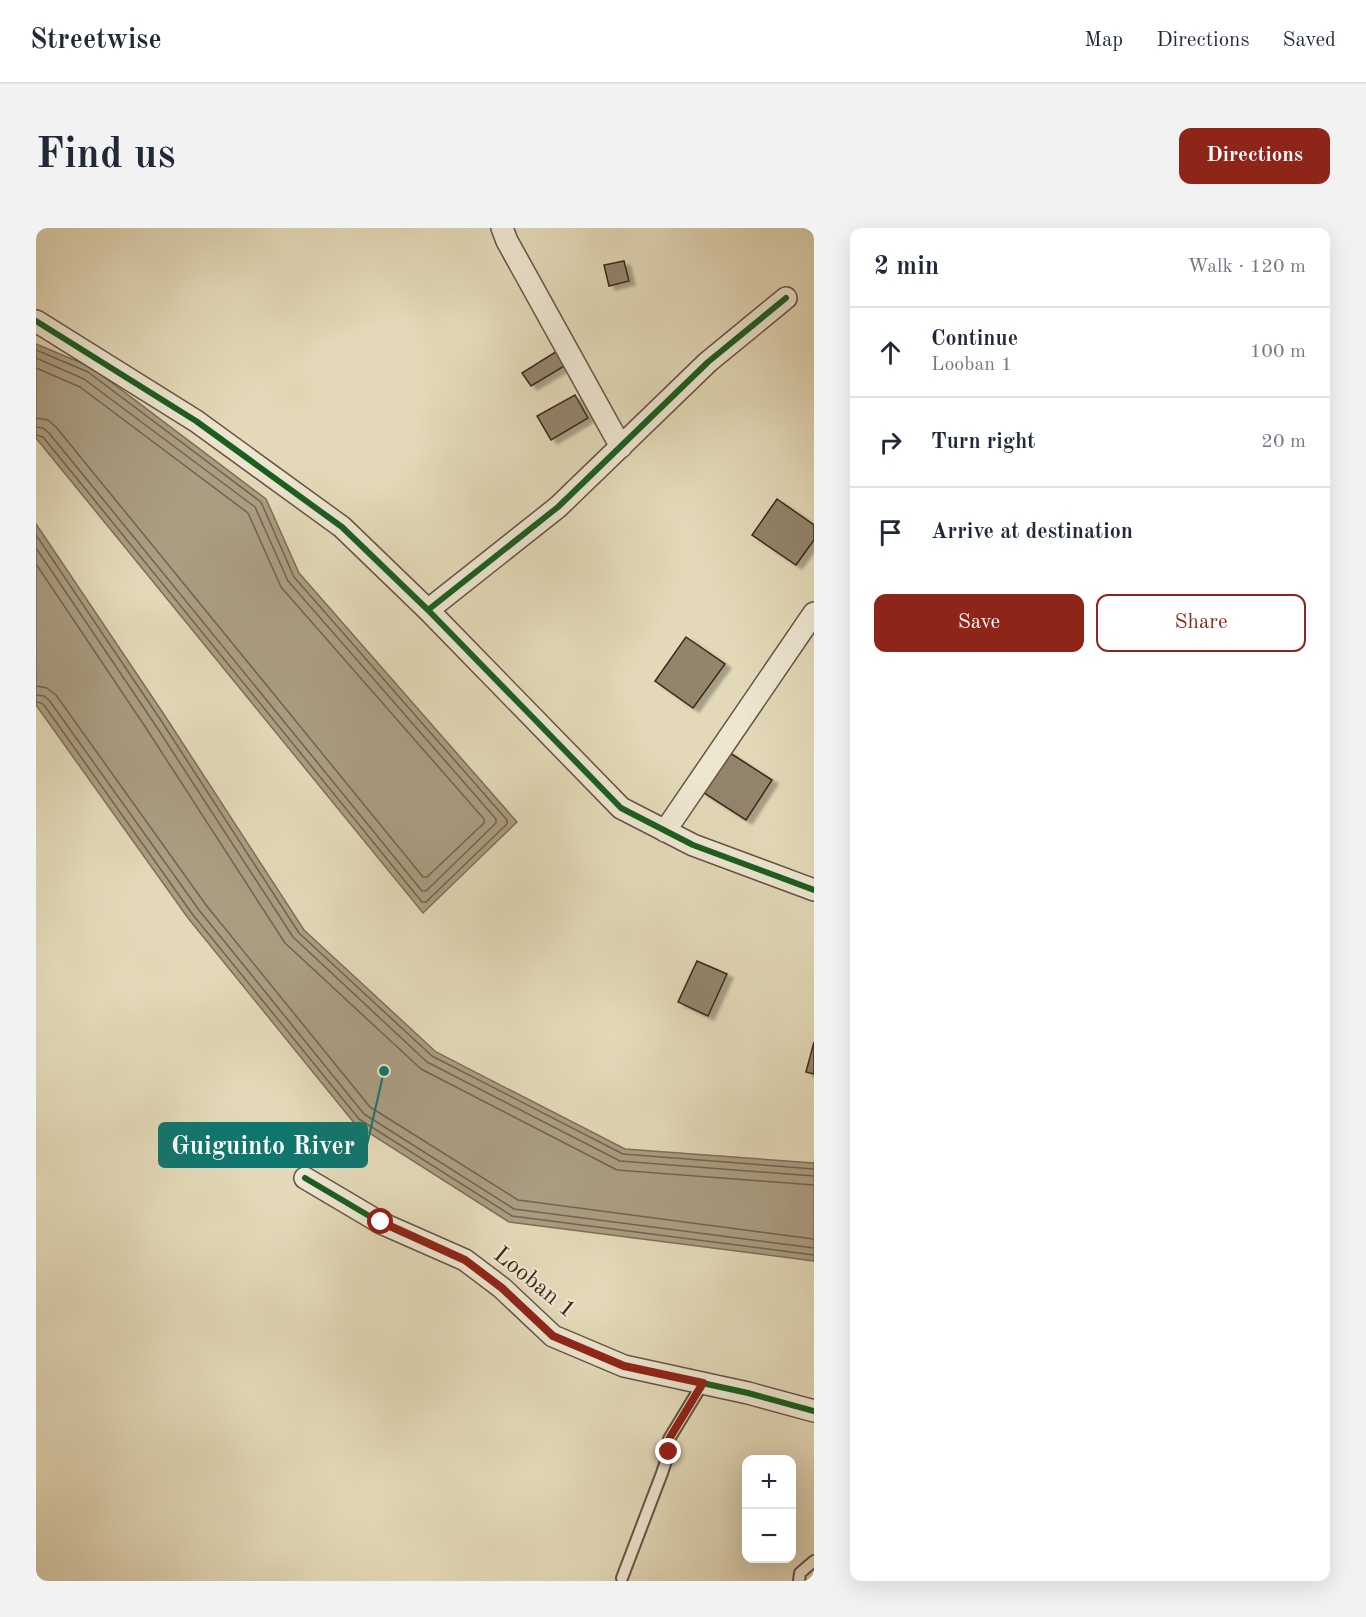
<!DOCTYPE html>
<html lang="en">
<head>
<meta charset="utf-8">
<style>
  body { margin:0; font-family:"Old Standard TT",serif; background:#f2f2f3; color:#1f2937 }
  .controls { position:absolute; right:18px; bottom:18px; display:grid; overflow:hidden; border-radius:12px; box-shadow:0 6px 24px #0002 }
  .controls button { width:54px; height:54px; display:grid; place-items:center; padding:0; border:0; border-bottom:2px solid #e0e1e3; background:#fff; color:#1f2937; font:30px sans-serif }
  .stop { position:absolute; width:18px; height:18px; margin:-14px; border:4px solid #8f2418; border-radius:50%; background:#fff }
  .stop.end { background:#8f2418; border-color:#fff; box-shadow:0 2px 6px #0008 }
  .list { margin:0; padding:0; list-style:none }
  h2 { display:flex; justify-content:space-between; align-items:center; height:78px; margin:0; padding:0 24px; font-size:26px }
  h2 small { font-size:20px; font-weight:400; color:#747a83 }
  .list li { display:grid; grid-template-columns:39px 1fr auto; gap:18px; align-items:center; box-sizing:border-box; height:90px; padding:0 24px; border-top:2px solid #e0e1e3 }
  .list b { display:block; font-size:22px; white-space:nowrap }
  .list p { margin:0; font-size:20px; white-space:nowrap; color:#747a83 }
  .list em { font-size:20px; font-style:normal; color:#747a83 }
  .actions { display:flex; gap:12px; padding:18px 24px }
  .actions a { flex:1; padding:14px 0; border:2px solid #8f2418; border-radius:12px; text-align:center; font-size:21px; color:#8f2418 }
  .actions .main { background:#8f2418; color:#fff }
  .icon { flex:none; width:33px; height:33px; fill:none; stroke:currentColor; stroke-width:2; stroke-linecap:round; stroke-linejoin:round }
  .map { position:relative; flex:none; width:778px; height:1353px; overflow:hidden; border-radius:12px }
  header { display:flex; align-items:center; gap:36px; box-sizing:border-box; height:84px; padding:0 30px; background:#fff; border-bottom:2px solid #e0e1e3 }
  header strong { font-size:28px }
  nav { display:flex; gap:33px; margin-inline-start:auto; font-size:21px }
  .intro { display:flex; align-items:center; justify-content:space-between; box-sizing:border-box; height:144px; padding:0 36px }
  h1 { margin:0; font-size:42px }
  .button { padding:15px 27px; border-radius:12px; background:#8f2418; color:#fff; font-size:21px; font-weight:700 }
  main { display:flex; gap:36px; padding:0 36px }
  aside { flex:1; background:#fff; border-radius:12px; box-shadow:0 6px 24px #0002 }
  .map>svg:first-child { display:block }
  .water { fill:#aa9d82; stroke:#7e6f58; stroke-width:1.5 }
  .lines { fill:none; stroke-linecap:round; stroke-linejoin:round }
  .shore { stroke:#73634e; stroke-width:1.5 }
  .building { fill:#93856c; stroke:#3c291a; stroke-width:1.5; filter:url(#shadow) }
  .service-casing { stroke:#665542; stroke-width:14 }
  .minor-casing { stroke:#665542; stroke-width:24 }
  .service { stroke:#ede6d1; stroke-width:10 }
  .minor { stroke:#ede6d1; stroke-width:21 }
  .cycleway-casing { stroke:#ede6d1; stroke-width:10 }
  .cycleway { stroke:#1b5e20; stroke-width:6 }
  .route { stroke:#8f2418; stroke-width:8 }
  .labels { text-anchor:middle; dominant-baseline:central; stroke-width:4.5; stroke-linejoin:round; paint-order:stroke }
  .street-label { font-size:24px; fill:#3c291a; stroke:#ede6d1 }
  .leader { fill:none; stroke:#0f766e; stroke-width:2 }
  .callout-dot { fill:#0f766e; stroke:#ede6d1; stroke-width:2 }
  .callout { fill:#0f766e; stroke:#0f766e; stroke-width:2 }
  .callout-label { font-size:26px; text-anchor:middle; font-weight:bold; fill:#fff }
</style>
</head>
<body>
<header>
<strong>Streetwise</strong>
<nav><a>Map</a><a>Directions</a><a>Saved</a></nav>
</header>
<div class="intro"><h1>Find us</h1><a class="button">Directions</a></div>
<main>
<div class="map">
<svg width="778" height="1353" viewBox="0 0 778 1353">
  <defs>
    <filter id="shadow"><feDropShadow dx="6" dy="4" stdDeviation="1.5" flood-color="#0004"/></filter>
  </defs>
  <rect width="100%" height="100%" fill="#e3d9b8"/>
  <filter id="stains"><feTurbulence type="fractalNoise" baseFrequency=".00333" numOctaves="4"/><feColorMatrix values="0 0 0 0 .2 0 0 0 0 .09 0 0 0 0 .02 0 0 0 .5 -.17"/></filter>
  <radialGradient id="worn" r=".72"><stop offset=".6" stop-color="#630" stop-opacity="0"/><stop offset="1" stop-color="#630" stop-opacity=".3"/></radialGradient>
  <!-- water -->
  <path class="water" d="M0,116L55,139L230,271L263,345L481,594L387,685L0,210Z
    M0,296L129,488L268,702L400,824L589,921L778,935V1033L473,994L319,896L152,690L0,477Z"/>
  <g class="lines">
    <!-- shore -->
    <path class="shore" d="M0,122L52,144L225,274L258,349L471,592V596L390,674H386L7,209L0,207
      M0,130L48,151L219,279L252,353L460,591V595L390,663H386L13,205L7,200L0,199
      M0,140L44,159L212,285L245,359L448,591V595L391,649H387L20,199L12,192L0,190
      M0,307L124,491L263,705L396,828L587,926L778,941
      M0,320L118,495L257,709L391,834L584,933L778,948
      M0,336L110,500L249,715L385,841L581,942L778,957
      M0,458L11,460L20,467L170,677L334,879L482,972L778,1011
      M0,467L8,468L13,472L163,682L328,886L478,981L778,1020
      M0,474L5,475L8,477L157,687L323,891L476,988L778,1027"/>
  </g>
  <!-- building -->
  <path class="building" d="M588,33L593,53L573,58L568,37Z
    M521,123L530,137L495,158L486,145Z
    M539,167L552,190L515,212L501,188Z
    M741,271L778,297V312L760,337L716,307Z
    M650,409L689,436L657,480L619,453Z
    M691,523L736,552L710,592L665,563Z
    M661,733L691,746L672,788L642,774Z
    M778,814V846L770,844Z"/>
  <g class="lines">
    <!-- service casing -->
    <g class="service-casing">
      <path id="service" d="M586,1350L626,1245L633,1224V1211L667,1155
        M763,1353L764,1345L778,1333"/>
    </g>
    <!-- minor casing -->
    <g class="minor-casing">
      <path id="minor" d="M466,0L471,13L585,219
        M0,93L160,193L306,299L392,382L585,580L657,617L778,662
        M392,382L522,279L672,134L750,70
        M629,603L778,385
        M269,950L345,995L429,1032L466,1060L517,1108L588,1138L712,1165L778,1183"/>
    </g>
    <!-- service -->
    <use href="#service" class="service"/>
    <!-- minor -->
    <use href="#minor" class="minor"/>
    <!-- cycleway casing -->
    <g class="cycleway-casing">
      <path id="cycleway" d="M0,93L160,193L306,299L392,382L585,580L657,617L778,662
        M392,382L522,279L672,134L750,70
        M269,950L345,995L429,1032L466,1060L517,1108L588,1138L712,1165L778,1183"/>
    </g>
    <!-- cycleway -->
    <use href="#cycleway" class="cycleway"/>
  </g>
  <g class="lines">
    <!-- route -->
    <path class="route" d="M345,994L429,1032L466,1060L517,1108L588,1138L667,1155L633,1211V1224"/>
  </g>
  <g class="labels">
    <!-- street labels -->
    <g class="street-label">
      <text transform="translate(498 1055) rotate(39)">Looban 1</text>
    </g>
  </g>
  <!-- callouts -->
  <path class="leader" d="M348 843L331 917"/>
  <circle class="callout-dot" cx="348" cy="843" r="6"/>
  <rect class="callout" x="123" y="895" width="208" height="44" rx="6"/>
  <g class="callout-label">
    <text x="227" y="926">Guiguinto River</text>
  </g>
  <rect width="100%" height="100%" filter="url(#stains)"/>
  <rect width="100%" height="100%" fill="url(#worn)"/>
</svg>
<div class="controls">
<button>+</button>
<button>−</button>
</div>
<div class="stop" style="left:345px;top:994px"></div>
<div class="stop end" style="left:633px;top:1224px"></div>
</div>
<aside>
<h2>2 min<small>Walk · 120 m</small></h2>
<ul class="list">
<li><svg class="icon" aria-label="ahead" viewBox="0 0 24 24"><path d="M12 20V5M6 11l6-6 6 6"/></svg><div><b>Continue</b><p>Looban 1</p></div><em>100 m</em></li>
<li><svg class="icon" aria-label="right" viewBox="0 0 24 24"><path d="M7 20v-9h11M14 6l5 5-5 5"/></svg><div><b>Turn right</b></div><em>20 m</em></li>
<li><svg class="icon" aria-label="arrive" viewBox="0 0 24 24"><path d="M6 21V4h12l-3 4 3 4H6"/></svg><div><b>Arrive at destination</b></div></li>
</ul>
<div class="actions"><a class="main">Save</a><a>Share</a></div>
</aside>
</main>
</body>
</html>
